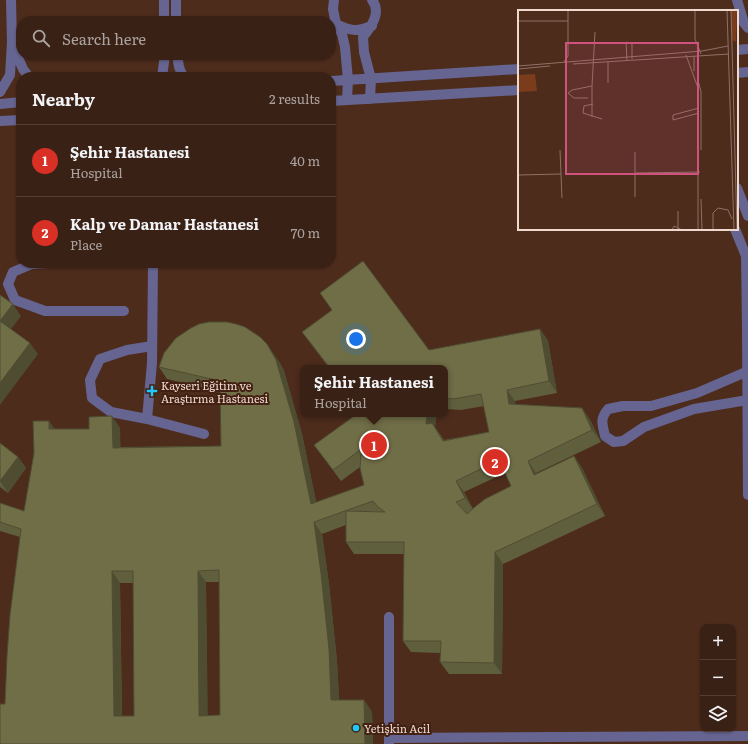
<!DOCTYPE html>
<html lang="en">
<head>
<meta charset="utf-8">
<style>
  body { margin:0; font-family:Literata,serif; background:#452e22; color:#f1f3f6 }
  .controls { position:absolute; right:12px; bottom:12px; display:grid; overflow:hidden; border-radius:8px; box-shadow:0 1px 3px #0004 }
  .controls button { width:36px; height:36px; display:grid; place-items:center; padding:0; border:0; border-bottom:1px solid #543e34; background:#3a2115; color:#f1f3f6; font:20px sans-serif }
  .you { position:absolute; left:356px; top:339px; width:14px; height:14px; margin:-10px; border:3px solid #fff; border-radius:50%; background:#1a73e8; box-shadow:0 0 0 6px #1a73e833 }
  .badge { display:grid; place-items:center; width:26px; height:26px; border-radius:50%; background:#d93025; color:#fff; font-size:13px; font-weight:700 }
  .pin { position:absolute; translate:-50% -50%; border:2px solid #fff; box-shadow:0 1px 4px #0006 }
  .popup { position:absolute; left:300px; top:365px; width:148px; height:52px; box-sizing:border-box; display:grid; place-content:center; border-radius:8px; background:#3a2115; filter:drop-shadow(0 1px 3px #0005); font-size:13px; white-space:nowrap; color:#aba3a0 }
  .popup b { font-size:15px; color:#f1f3f6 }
  .popup::after { content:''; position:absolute; left:50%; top:100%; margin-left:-8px; border:8px solid transparent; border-top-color:#3a2115 }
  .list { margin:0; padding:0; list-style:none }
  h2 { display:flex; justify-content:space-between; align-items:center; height:52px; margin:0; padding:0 16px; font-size:17px }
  h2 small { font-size:13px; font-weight:400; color:#aba3a0 }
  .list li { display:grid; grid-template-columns:26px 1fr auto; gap:12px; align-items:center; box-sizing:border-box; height:72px; padding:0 16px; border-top:1px solid #543e34 }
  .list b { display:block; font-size:15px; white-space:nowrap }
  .list p { margin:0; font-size:13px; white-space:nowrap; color:#aba3a0 }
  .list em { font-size:13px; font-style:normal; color:#aba3a0 }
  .icon { flex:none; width:22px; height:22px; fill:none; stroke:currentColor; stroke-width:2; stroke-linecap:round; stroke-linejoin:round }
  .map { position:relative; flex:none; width:748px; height:744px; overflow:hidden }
  .search { position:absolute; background:#3a2115; box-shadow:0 1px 3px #0004; left:16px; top:16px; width:320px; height:44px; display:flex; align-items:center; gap:10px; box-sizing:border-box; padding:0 14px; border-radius:16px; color:#aba3a0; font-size:15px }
  .panel { position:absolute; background:#3a2115; box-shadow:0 1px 3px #0004; left:16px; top:72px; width:320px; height:196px; border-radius:16px }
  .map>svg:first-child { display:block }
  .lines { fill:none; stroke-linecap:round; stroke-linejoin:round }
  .service { stroke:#666491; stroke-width:10 }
  .wall { fill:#605f3d; fill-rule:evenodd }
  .shaded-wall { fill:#4e4d32 }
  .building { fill:#706e47; stroke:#4e4d32; fill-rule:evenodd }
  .poi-dot { fill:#1ec9fd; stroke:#422112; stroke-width:1.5 }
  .labels { text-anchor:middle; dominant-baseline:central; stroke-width:4; stroke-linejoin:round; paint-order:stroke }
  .poi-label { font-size:11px; fill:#efd9cf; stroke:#422112; text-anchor:start }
  .inset-road { fill:none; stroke:#8e7164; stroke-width:1 }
  .view { fill:#d0527e; fill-opacity:0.15; stroke:#d0527e; stroke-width:2 }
  .inset-edge { fill:none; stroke:#efd9cf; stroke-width:2 }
</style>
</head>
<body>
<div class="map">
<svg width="748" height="744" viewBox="0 0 748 744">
  <rect width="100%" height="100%" fill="#4d2c1c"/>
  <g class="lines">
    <!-- service -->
    <path class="service" d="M164,0V21
      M176,0V21
      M334,0L333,9L336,24L342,34L345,47L348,80L347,100
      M737,0L744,23L748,28
      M336,24C351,31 356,32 372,26
      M13,46L23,69L29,77
      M737,50L748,49
      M177,55L179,67L183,77
      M737,73L748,72
      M162,77L165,55
      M331,81L519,69
      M0,92L10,75L12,42L11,0
      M370,99L371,79L364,52L363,37C371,27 382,12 372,0
      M331,101L467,93L519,90
      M0,104L21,102
      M0,121L21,120
      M737,188L748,216
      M735,229L746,256L747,328L748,495
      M48,263L32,264L13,272L8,284L15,300L45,311H124
      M152,346L127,350L100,359L90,380L92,398L111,412L147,419L204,434
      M748,371L697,393L651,406H623L608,409C600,419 602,423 605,436L614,442L623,441L644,427L694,409L748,400
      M147,419L152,363L153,263
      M389,617V743
      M389,738L748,736"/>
  </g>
  <!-- wall -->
  <path class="wall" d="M540,329L548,341L557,393L515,401V405L582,408L590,420L601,442L536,473V474L574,456L582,468L605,516L503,564L502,674H449L440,662L441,653L411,652L403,641L404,554H354L346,542V525L322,534L329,584L337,661L339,700H364L372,712L373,744L5,704L20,537L0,531V503L24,511L55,429H89L120,428V447L221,446L220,391L167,379L159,367L280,363L284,371L302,434L316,502L364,485L360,467L341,481L314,445L435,427L444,440L489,432L484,406L461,410L445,409V368H329L302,332L429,350ZM505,473L511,486L473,509L464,492ZM206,582H219L220,715L207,716ZM120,583H133L134,716H122Z
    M0,443L18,457L26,468L8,493L0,487Z"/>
  <!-- shaded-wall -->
  <path class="shaded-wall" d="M13,304L21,316L8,333L0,321Z
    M540,329L548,341L557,393L549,381Z
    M30,343L38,354L0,405V383Z
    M267,344L280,363L284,371L302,434L319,515L311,504Z
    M507,390L515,401L518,416L509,404Z
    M582,408L590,420L601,442L592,430Z
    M427,414H437L435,427L451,452L426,424Z
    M112,416L120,428L121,459L113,448Z
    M49,421L57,432L49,429Z
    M574,456L582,468L605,516L597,504Z
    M18,457L26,468L8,493L0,481Z
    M528,461L536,473L542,486L534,475Z
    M456,481L464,492L473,510L465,498Z
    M314,522L322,534L329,584L337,661L340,712L331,700Z
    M495,552L503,564L502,674L494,663Z
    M112,571L120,583L122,728L114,716Z
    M198,571L206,582L208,727L199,716Z
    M364,700L372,712L373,744H365Z"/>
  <!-- building -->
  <path class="building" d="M363,261L429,350L540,329L549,381L507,390L509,404L582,408L592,430L528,461L534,475L574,456L597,504L495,552L494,663L440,662L441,641H403L404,542H346V511L385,512L378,507L373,501L314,522L321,573L329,649L331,700H364L365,744H0V704H5L7,656L10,615L21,529L0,522V503L24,511L34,453L33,421H49V429H89V417L112,416L113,448L221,446L220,381L159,367L164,353L176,338L191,328L199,324L209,322H227L236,324L245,327L260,337L267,344L276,360L294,422L311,504L364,485L360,468L361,455L364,447L333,470L314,445L357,414H427L426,424L432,423L443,441L489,432L481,394L453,399L445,398V368H330L302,332L332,310L320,293ZM499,460L511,486L485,499L476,506L467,514L456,502L465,498L456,481ZM219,570L220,715L199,716L198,571ZM112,571H133L134,716H114Z
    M0,295L13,304L0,321Z
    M0,321L30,343L0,383Z
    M0,443L18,457L0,481Z"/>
  <!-- markers -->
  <g class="poi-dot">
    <path d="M150 385h4v4h4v4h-4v4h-4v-4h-4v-4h4z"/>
    <circle cx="356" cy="728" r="4"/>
  </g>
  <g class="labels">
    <!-- poi labels -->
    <g class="poi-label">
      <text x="161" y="385">Kayseri Eğitim ve<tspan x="161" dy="13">Araştırma Hastanesi</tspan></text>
      <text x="364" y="728">Yetişkin Acil</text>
    </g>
  </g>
  <!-- overview -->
  <g transform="translate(518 10)">
    <rect width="220" height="220" fill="#4d2c1c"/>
    <path d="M213,0H219L218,32L214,30ZM17,64L19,81L0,82V65Z" fill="#7b3c1c"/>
    <path class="inset-road" d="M177,0V29L183,44M209,0L216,220M213,0L219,220M0,11H50M168,45L180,78V220M109,50L108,32L114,34V49M46,52L50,46V0M90,52V73M55,54L211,44M0,56L184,41L210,36M0,59L32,56M176,61V46M180,70L183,82V140M74,76V107M70,88H56L50,83L54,80L74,76L77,22M75,94L66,96L65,103L84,109M181,103L155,110V105L181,98M42,140L44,188M117,142V187M117,163L182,162M0,165L43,164M183,189L184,220M154,220L156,216L164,220M160,220V201M195,220V203L200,198L210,200L214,209"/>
    <path class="view" d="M48,33H180V164H48Z"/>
    <rect width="220" height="220" class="inset-edge"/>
  </g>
</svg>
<div class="controls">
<button>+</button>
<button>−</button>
<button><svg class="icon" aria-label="layers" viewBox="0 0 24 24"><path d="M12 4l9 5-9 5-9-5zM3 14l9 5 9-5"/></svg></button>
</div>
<div class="you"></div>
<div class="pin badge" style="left:374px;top:445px">1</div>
<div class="popup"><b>Şehir Hastanesi</b>Hospital</div>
<div class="pin badge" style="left:495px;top:462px">2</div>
<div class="search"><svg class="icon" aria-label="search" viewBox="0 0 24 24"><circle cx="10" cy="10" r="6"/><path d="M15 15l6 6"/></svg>Search here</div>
<section class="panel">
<h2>Nearby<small>2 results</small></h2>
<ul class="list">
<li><span class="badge">1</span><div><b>Şehir Hastanesi</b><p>Hospital</p></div><em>40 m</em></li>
<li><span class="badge">2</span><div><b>Kalp ve Damar Hastanesi</b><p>Place</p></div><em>70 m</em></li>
</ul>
</section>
</div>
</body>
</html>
